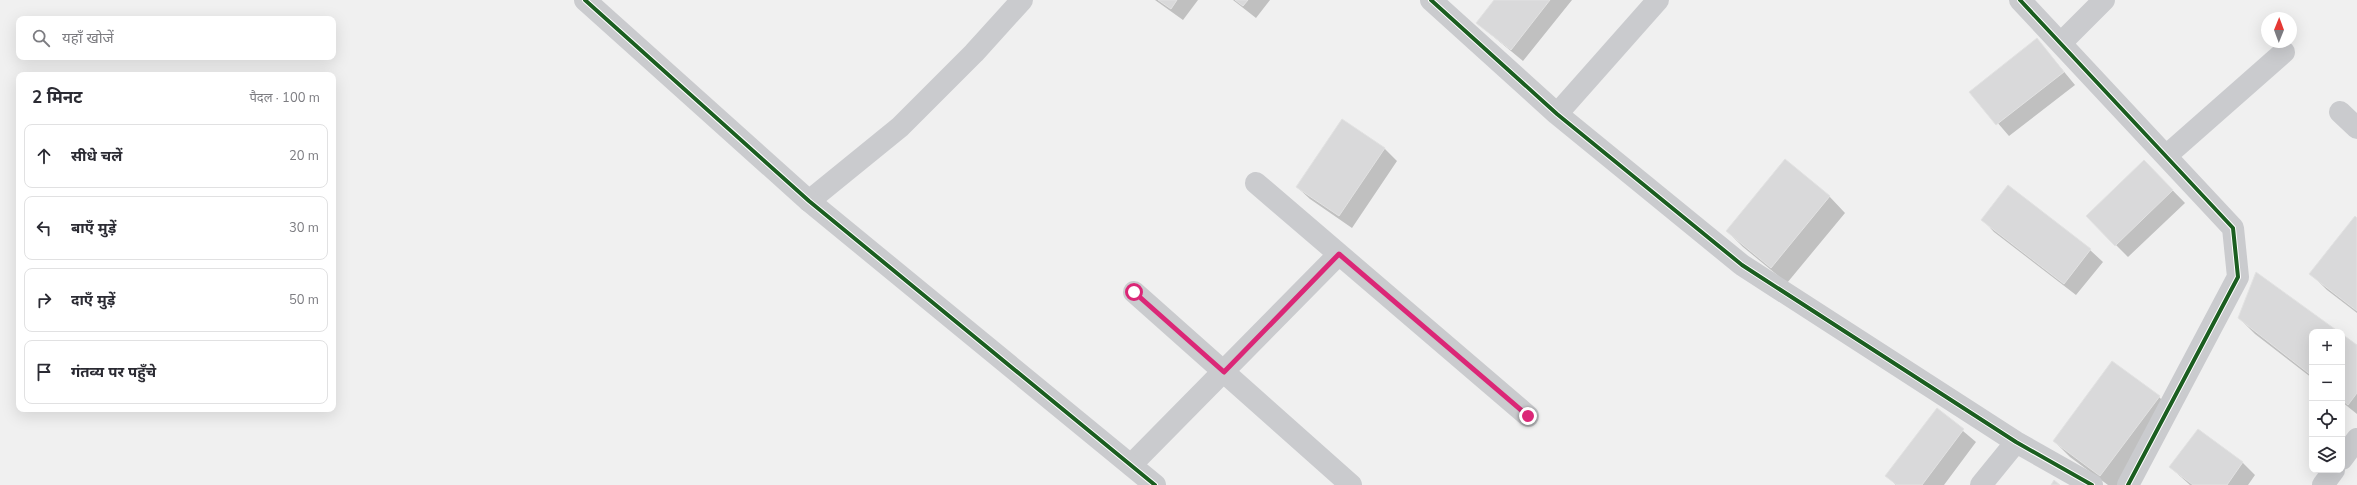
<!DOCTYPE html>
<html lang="hi">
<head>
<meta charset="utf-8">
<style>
  body { margin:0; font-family:"Nunito Sans","Noto Sans Devanagari",sans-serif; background:#f7f7f7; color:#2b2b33 }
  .controls { position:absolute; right:12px; bottom:12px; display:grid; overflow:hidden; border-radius:8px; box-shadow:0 4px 16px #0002 }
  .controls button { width:36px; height:36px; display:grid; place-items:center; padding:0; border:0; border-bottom:1px solid #e1e1e2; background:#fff; color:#2b2b33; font:20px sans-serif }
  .compass { position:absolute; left:2261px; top:12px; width:36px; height:36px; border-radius:50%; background:#fff; box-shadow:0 4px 16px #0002; rotate:1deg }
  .stop { position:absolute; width:12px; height:12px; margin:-9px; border:3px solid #db2777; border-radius:50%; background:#fff }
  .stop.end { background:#db2777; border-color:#fff; box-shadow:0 1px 4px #0008 }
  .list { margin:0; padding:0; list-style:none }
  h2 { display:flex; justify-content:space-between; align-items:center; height:52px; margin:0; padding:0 16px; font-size:17px }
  h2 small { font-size:13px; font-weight:400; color:#7c7c81 }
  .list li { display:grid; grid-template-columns:26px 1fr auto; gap:12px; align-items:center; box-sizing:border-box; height:64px; margin:0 8px 8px; padding:0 8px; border:1px solid #e1e1e2; border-radius:8px }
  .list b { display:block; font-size:15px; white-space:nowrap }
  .list em { font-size:13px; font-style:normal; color:#7c7c81 }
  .icon { flex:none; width:22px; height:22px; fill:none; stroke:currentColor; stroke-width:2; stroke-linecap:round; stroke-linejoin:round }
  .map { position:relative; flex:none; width:2357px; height:485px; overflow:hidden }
  .search { position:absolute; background:#fff; box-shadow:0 4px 16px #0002; left:16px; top:16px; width:320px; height:44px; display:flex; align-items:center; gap:10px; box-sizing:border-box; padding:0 14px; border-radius:8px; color:#7c7c81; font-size:15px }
  .panel { position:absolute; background:#fff; box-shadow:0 4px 16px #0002; left:16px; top:72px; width:320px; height:340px; border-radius:8px }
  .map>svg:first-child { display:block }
  .shadow { fill:#0003 }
  .building { fill:#d9d9da; stroke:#e2e2e2 }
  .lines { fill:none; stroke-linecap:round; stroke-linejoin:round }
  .minor { stroke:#cacbce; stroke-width:22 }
  .tertiary { stroke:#cacbce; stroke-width:22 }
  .cycleway-casing { stroke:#fff; stroke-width:6 }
  .cycleway { stroke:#1b5e20; stroke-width:4 }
  .route { stroke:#db2777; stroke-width:5 }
</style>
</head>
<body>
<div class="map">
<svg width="2357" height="485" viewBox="0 0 2357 485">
  <rect width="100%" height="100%" fill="#f0f0f0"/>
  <!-- shadow -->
  <path class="shadow" d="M1155,0H1198L1183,20Z
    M1233,0H1270L1256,18Z
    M1495,0H1572L1523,61L1477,23Z
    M2037,39L2075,85L2009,136L1971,92Z
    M1342,120L1385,149L1397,161L1352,228L1310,199L1297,187Z
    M2144,161L2185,203L2128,257L2087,216Z
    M1829,196L1845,213L1787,283L1743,247L1727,231Z
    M1982,219L2090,250L2103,262L2076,295L1994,232Z
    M2357,219V313L2327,290L2311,274Z
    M2239,318L2337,332H2312V378L2255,334Z
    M2342,336L2357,347V414L2342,402Z
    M2112,363L2159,397L2175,413L2122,485H2108L2070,457L2054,441Z
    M1937,409L1976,442L1944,485H1896L1887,476Z
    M2198,430L2243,463L2255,475L2248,485H2190L2170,467Z"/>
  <!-- building -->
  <path class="building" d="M1158,0H1177L1171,9Z
    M1235,0H1248L1243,6Z
    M1494,0H1550L1511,50L1476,23Z
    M2037,38L2064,72L1996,125L1969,92Z
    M1342,119L1385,148L1339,216L1296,187Z
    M1785,159L1830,196L1771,268L1726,231Z
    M2144,160L2173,190L2115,246L2086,216Z
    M2008,185L2091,249L2064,284L1981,220Z
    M2355,216L2357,218V311L2309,274Z
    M2256,272L2339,332H2312V376L2238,318Z
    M2342,334L2357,345V393L2348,405L2342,400Z
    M2112,361L2160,396L2100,476L2053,441Z
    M1937,408L1964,429L1922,485H1897L1885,476Z
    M2198,429L2243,462L2227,485H2193L2169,467Z
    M2054,480L2060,485H2051Z"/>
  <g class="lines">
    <!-- minor -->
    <path class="minor" d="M1431,0L1557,114L1742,265L2016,442L2092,485
      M2020,0L2233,228L2238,277L2128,485
      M2061,43L2104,0
      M2340,112L2357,128
      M1557,114L1658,0
      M2166,156L2284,52
      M1256,183L1528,416
      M809,201L900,127L974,53L1022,0
      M1134,292L1351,485
      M2342,459L2357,439
      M1131,465L1339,254
      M1981,485L2016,442
      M2323,485L2334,470"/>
    <!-- tertiary -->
    <path class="tertiary" d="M585,0L809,201L1155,485"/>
    <!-- cycleway casing -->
    <g class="cycleway-casing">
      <path id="cycleway" d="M585,0L809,201L1155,485
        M1431,0L1557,114L1742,265L2016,442L2092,485
        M2020,0L2233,228L2238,277L2128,485"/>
    </g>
    <!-- cycleway -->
    <use href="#cycleway" class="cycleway"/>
  </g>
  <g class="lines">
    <!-- route -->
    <path class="route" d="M1134,292L1224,372L1339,254L1528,416"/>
  </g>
</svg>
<div class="controls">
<button>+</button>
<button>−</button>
<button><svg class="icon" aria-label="locate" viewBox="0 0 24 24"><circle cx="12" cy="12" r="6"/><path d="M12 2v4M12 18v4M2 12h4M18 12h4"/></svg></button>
<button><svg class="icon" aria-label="layers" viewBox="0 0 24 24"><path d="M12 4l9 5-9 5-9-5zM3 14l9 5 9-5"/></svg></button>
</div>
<svg class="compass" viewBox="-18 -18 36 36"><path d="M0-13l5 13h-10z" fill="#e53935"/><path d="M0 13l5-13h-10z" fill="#7c7c81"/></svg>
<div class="stop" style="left:1134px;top:292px"></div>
<div class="stop end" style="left:1528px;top:416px"></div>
<div class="search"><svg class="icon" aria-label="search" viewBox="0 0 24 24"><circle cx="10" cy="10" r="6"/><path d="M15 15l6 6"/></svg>यहाँ खोजें</div>
<section class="panel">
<h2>2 मिनट<small>पैदल · 100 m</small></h2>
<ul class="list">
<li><svg class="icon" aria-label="ahead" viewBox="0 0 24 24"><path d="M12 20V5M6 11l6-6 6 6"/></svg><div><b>सीधे चलें</b></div><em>20 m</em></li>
<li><svg class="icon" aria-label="left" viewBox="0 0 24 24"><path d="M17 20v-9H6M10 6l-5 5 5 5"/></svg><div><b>बाएँ मुड़ें</b></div><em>30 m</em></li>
<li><svg class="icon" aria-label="right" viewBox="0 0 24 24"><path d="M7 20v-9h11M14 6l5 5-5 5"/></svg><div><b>दाएँ मुड़ें</b></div><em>50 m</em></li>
<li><svg class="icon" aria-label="arrive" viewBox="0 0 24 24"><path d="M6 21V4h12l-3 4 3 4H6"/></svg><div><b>गंतव्य पर पहुँचे</b></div></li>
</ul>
</section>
</div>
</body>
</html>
